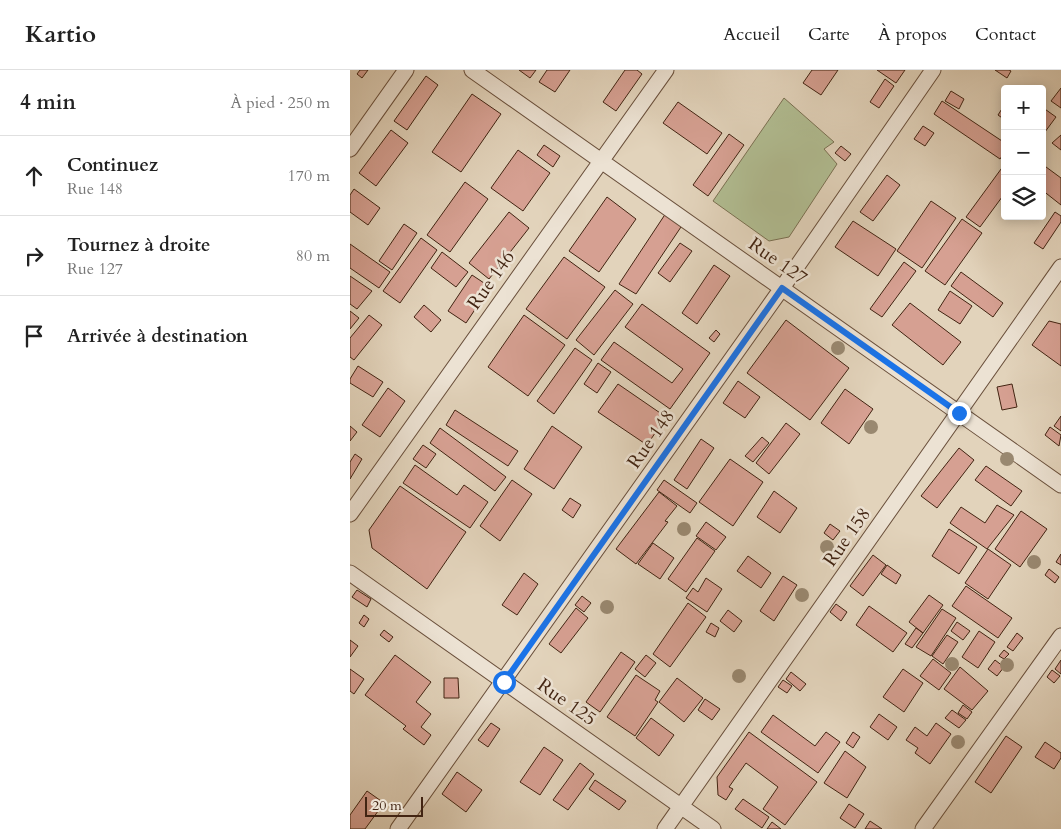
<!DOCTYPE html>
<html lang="fr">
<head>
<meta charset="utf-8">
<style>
  body { margin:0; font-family:Cardo,serif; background:#f6f6f6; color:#222 }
  .controls { position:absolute; right:15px; top:15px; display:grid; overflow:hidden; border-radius:5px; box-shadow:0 2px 12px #0003 }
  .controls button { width:45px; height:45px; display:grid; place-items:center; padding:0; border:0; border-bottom:1px solid #e0e0e0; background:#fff; color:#222; font:25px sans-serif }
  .scale { position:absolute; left:15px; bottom:12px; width:58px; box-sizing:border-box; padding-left:5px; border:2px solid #422412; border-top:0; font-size:14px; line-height:18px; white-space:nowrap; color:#422412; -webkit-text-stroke:4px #ece2d3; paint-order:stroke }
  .stop { position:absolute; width:15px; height:15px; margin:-11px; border:4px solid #1a73e8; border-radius:50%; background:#fff }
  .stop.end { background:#1a73e8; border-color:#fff; box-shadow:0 1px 5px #0008 }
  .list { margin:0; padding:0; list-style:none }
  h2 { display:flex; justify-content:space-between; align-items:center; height:65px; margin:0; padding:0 20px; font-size:21px }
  h2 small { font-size:16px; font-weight:400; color:#767676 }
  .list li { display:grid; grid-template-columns:32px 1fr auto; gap:15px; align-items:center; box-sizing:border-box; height:80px; padding:0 20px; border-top:1px solid #e0e0e0 }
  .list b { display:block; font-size:19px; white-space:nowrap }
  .list p { margin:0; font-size:16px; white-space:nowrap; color:#767676 }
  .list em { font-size:16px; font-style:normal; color:#767676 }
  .icon { flex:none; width:28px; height:28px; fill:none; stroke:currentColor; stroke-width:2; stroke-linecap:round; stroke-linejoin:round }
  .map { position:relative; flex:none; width:711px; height:759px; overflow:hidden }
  header { display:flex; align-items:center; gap:30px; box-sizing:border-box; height:70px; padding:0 25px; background:#fff; border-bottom:1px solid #e0e0e0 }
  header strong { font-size:24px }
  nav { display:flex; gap:28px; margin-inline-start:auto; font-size:18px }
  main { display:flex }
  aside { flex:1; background:#fff }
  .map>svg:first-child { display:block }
  .green { fill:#b1bd92; stroke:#7a7052 }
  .building { fill:#d6a092; stroke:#422412 }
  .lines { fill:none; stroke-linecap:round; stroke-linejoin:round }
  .minor-casing { stroke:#6a503c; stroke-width:17 }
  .minor { stroke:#ece2d3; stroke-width:15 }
  .tree { fill:#998870 }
  .route { stroke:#1a73e8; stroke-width:6 }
  .labels { text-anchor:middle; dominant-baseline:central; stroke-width:5; stroke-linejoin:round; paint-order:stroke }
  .street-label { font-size:19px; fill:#422412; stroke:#ece2d3 }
</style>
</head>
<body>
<header>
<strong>Kartio</strong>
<nav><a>Accueil</a><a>Carte</a><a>À propos</a><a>Contact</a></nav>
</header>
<main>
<aside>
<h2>4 min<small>À pied · 250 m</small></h2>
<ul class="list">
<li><svg class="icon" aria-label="ahead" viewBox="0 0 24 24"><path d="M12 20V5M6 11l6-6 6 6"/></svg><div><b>Continuez</b><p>Rue 148</p></div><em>170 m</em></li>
<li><svg class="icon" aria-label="right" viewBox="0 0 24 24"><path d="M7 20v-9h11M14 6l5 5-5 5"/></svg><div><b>Tournez à droite</b><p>Rue 127</p></div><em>80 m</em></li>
<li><svg class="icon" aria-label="arrive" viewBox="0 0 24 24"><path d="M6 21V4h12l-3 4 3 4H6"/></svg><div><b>Arrivée à destination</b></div></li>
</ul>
</aside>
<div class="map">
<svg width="711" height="759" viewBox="0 0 711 759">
  <rect width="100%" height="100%" fill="#e2d3bb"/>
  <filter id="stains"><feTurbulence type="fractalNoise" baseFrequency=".004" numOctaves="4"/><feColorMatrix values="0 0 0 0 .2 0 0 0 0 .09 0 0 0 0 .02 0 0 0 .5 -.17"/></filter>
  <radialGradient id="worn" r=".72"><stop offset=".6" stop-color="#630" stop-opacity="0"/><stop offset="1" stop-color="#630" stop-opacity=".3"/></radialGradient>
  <!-- green -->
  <path class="green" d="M434,28L484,72L474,79L487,94L439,167L419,171L363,131Z"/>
  <!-- building -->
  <path class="building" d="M10,0H18L12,8L7,4Z
    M169,0H186L180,8Z
    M197,0H220L205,22L189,12Z
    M275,0H287L292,4L266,41L253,32Z
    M462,0H488L471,25L453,13Z
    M527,0H555L546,13Z
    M645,0H659L661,1L657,8Z
    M76,6L88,15L57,60L44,51Z
    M535,9L544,16L529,38L520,32Z
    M711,18V38L701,31Z
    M601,21L614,29L609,39L595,31Z
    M122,24L151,44L111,102L82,82Z
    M592,31L655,73V82L650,89L584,44Z
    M328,32L372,63L357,84L313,53Z
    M655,34V50L648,45Z
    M692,37L706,47L692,66Z
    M573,56L584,63L575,76L564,69Z
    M41,60L58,73L26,116L9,103Z
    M379,64L394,75L358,126L343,115Z
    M711,65V80L702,73Z
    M194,75L210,86L203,97L187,85Z
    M491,76L501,84L495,91L485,83Z
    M168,80L200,103L173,141L141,118Z
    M692,94L711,108V135L692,120Z
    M654,95L655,123L630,157L616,147Z
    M537,105L550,115L523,151L510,142Z
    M115,112L138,129L100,182L77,165Z
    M4,119L30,138L18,155L0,142V125Z
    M257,127L286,149L249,202L219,181Z
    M581,131L606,148L572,198L547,181Z
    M159,142L179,158L139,209L119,193Z
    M705,142L711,146V152L693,179L684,173Z
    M316,143L333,154L286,224L269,214Z
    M612,149L632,163L595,215L575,201Z
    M503,151L546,179L528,206L485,177Z
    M54,154L67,163L42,200L29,191Z
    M71,168L87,180L50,233L33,221Z
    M330,173L342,181L320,212L308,203Z
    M0,174L40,202L29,218L0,198Z
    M92,182L118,202L106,217L81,198Z
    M214,187L255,217L217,269L176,239Z
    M554,192L566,201L532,247L520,239Z
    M364,195L380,206L347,254L332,243Z
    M611,202L653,233L643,247L601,216Z
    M122,205L140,217L116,253L98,241Z
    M0,206L22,221L7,239L0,234Z
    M265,220L283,234L244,285L226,270Z
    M600,221L622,236L610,254L588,240Z
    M560,233L611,272L593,295L542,255Z
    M292,234L360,283L320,339L251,290L264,272L322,313L333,299L275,257Z
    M74,235L91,250L81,262L64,247Z
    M0,241L9,248L0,259Z
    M19,245L32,255L4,290L0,287V268Z
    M174,245L215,275L178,326L138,297Z
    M436,250L499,298L460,350L397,303Z
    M699,251L711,254V296L682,275Z
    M366,260L370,264L364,272L359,268Z
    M225,278L242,290L204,344L187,331Z
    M248,293L261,302L247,323L234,314Z
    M8,296L33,312L23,327L0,313V309Z
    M388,311L410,327L395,348L373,333Z
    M268,314L316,347L297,375L248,342Z
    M662,314L667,337L652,340L647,317Z
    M38,318L55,331L30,367L12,355Z
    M495,319L523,339L499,374L471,353Z
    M105,340L168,381L158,396L96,355Z
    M711,346V361L704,356Z
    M436,353L450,364L419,404L406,393Z
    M0,356L7,362L0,371Z
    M202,356L232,377L204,419L174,399Z
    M700,357L711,365L709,376L695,365Z
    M90,358L156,407L145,421L80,373Z
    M412,367L419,373L403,392L395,386Z
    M351,369L364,378L337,419L324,410Z
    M73,375L86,384L76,398L63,389Z
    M609,378L624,390L587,438L571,426Z
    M5,384L12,389L0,409V392Z
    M380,389L413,412L383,456L349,432Z
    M65,395L107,425L114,415L138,432L120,458L53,413Z
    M636,396L672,421L661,436L625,410Z
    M162,410L182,424L150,471L130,456Z
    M314,410L347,433L340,443L307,420Z
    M50,416L116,462L77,519L22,478L19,460Z
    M424,421L447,438L430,463L407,447Z
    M309,422L327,436L315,451L318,452L286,494L266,479Z
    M220,428L231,435L223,448L212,440Z
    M647,435L664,445L637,479L600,453L611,437L635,453Z
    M671,441L697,459L670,497L645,479Z
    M356,452L376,467L366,480L346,466Z
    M480,454L490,461L483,470L474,463Z
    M599,459L627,477L609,504L582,486Z
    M347,468L365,481L336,522L318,509Z
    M303,473L324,488L310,509L288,494Z
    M638,479L661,495L638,529L615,513Z
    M711,484V495L706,492Z
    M523,485L536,495L513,526L500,516Z
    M398,486L421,503L411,518L387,501Z
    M537,495L551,505L546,514L531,504Z
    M699,499L709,507L705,513L695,505Z
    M174,503L188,514L167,545L152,535Z
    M433,506L447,515L424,551L410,541Z
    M356,508L372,519L357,542L336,528L343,518L348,522Z
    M616,516L662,548L648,568L602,536Z
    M7,520L21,529L17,537L2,527Z
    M579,525L593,535L573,563L559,552Z
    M232,526L241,533L234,542L225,535Z
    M338,533L356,547L320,597L303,584Z
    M486,534L497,542L491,551L480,542Z
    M519,536L557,563L543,582L506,555Z
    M226,538L238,548L211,583L199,574Z
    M592,539L606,548L581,586L566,577Z
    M378,540L392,551L384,562L370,551Z
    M14,545L19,549L14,557L9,553Z
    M607,552L620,561L613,570L601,561Z
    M361,553L369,558L365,567L356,562Z
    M566,558L573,563L562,578L555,574Z
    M34,560L43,567L39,572L30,565Z
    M629,561L645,572L628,598L612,587Z
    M667,563L673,568L663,581L657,577Z
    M597,565L608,572L593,594L582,586Z
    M0,570L8,576L0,587Z
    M654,580L659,584L654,589L649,586Z
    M271,582L285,592L250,642L236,632Z
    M45,585L81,612L66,632L81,644L71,657L81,665L74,675L53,659L56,656L15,625Z
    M296,585L306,593L295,607L285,599Z
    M583,589L601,603L589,620L570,606Z
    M645,590L654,597L647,606L638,599Z
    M711,590V604L705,599Z
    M610,597L638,621L622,640L594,619Z
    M0,599L14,609L4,624L0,621Z
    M553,599L573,613L554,642L533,627Z
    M702,600L710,606L704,613L697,607Z
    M441,602L456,614L450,621L436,609Z
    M286,605L310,621L305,630L308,632L285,666L257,647Z
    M94,608H108L109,628H94Z
    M327,608L353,628L334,652L309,632Z
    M433,610L442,616L437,623L428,617Z
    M355,629L370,639L362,650L348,640Z
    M613,635L622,642L617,649L608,643Z
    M602,640L616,650L609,658L595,648Z
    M529,644L547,657L538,670L520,657Z
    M423,645L465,676L476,662L490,672L468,703L411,662Z
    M301,648L324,665L309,686L286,668Z
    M141,653L150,659L138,677L128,670Z
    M586,653L601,664L580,694L565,683L568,678L556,670L565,657L577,666Z
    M399,662L467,712L435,755L413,739L428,717L396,693L379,717L383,719L376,730L368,725L367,707Z
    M503,662L510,667L503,678L496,673Z
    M656,666L672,677L641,723L625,712Z
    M695,672L711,683V688L704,699L685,687Z
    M194,677L213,690L190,725L170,712Z
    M495,681L516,697L497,728L474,713Z
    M230,693L244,704L218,740L203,730Z
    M107,702L132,720L116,742L92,724Z
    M245,710L276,731L269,740L239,719Z
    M17,721L34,733L15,759H0V745Z
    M393,729L419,747L412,758L385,739Z
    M499,734L514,744L505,758L490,748Z
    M520,751L532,759H515Z
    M422,752L431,759H417Z"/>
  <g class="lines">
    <!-- minor casing -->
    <g class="minor-casing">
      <path id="minor" d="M122,0L711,415
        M0,79L56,0
        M0,444L316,0
        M0,503L363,759
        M48,759L432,218L583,0
        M315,759L711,197
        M573,759L711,566"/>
    </g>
    <!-- minor -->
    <use href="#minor" class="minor"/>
  </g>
  <!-- trees -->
  <g class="tree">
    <circle cx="488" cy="278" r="7"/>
    <circle cx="521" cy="357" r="7"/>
    <circle cx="657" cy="389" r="7"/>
    <circle cx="334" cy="459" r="7"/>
    <circle cx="477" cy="477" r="7"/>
    <circle cx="684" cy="492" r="7"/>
    <circle cx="452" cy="525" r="7"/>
    <circle cx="257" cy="537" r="7"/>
    <circle cx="602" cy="594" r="7"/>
    <circle cx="657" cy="595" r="7"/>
    <circle cx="389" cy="606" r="7"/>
    <circle cx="608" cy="672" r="7"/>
  </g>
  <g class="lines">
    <!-- route -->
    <path class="route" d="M154,612L432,218L609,343"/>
  </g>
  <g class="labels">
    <!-- street labels -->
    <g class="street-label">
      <text transform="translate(428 191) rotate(35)">Rue 127</text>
      <text transform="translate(141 210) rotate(-55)">Rue 146</text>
      <text transform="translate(301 369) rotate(-55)">Rue 148</text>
      <text transform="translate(497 467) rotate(-55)">Rue 158</text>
      <text transform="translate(217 632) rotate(35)">Rue 125</text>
    </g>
  </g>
  <rect width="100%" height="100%" filter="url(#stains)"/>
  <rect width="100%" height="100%" fill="url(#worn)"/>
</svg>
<div class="controls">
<button>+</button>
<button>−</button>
<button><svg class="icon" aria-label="layers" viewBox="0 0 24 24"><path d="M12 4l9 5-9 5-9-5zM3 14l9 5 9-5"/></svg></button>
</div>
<div class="scale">20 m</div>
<div class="stop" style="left:154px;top:612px"></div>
<div class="stop end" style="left:609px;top:343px"></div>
</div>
</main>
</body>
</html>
